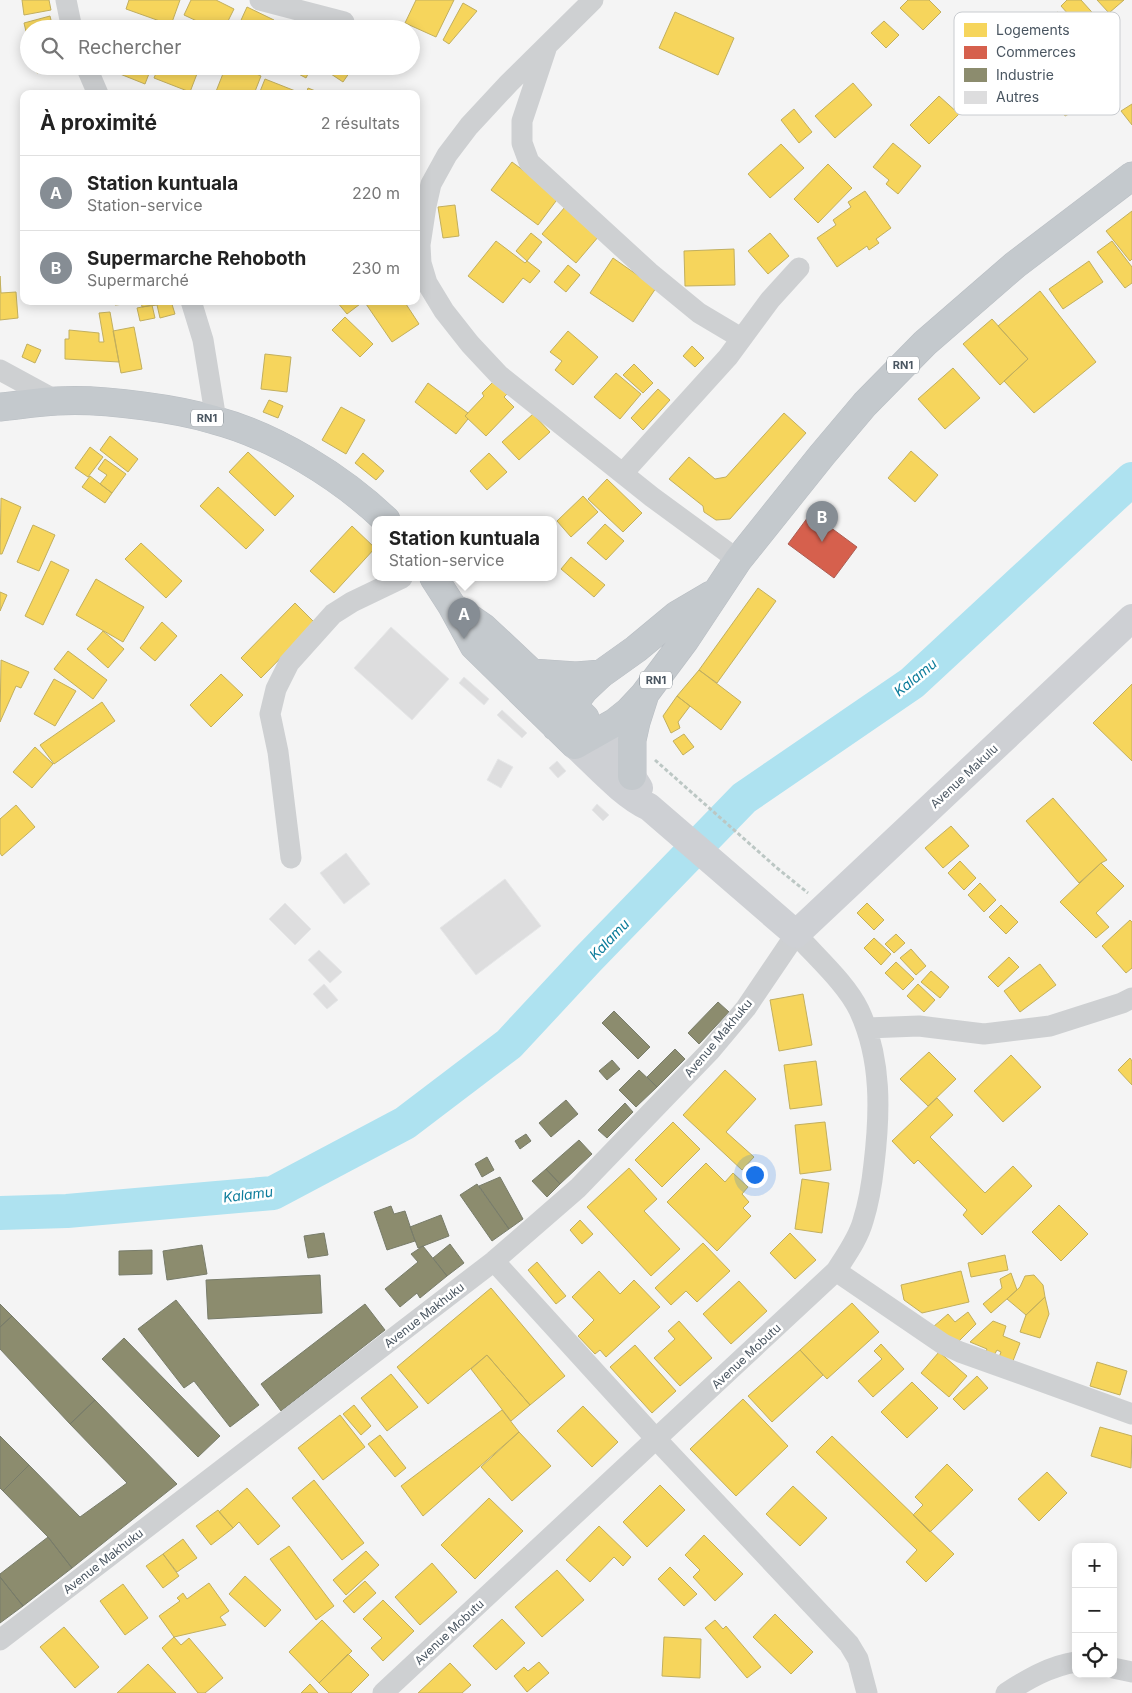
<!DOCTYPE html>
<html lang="fr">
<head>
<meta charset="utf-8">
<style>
  body { margin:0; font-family:Inter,sans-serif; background:#f6f6f6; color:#222 }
  .controls { position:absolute; right:15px; bottom:15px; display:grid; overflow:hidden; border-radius:10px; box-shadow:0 2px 12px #0003 }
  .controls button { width:45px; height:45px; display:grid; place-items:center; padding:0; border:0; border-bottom:1px solid #e0e0e0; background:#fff; color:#222; font:25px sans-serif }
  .you { position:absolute; left:754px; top:1174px; width:18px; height:18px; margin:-12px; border:4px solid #fff; border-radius:50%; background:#1a73e8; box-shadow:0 0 0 8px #1a73e833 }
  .badge { display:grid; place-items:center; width:32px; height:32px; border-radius:50%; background:#868d94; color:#fff; font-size:16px; font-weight:700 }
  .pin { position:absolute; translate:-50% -41px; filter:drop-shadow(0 1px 2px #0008) }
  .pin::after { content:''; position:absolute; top:26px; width:18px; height:15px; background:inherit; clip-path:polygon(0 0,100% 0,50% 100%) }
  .popup { position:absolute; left:372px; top:516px; width:185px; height:65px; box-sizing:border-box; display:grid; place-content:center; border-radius:10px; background:#fff; filter:drop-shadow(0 1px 4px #0005); font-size:16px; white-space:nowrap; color:#767676 }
  .popup b { font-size:19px; color:#222 }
  .popup::after { content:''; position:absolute; left:50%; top:100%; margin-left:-10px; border:10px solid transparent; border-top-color:#fff }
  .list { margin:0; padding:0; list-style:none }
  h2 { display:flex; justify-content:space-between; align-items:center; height:65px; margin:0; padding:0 20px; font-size:21px }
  h2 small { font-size:16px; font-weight:400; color:#767676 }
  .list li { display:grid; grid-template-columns:32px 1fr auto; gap:15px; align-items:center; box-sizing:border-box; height:75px; padding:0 20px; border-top:1px solid #e0e0e0 }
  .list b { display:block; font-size:19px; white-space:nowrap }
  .list p { margin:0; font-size:16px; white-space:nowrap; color:#767676 }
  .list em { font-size:16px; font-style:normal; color:#767676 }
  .icon { flex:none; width:28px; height:28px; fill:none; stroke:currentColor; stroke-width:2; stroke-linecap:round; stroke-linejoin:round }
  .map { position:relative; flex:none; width:1132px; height:1693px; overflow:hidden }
  .search { position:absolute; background:#fff; box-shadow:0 2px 12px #0003; left:20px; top:20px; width:400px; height:55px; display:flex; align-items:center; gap:12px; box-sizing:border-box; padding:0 18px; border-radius:28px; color:#767676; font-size:19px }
  .panel { position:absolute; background:#fff; box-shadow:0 2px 12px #0003; left:20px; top:90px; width:400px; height:215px; border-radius:10px }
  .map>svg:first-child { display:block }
  .homes { fill:#f6d55c; stroke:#c2af5e }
  .shops { fill:#d6604d; stroke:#ac5d53 }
  .industry { fill:#8c8c6e; stroke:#787c6a }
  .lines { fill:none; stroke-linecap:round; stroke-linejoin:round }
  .river { stroke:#aee2f0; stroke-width:34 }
  .building { fill:#ddddde; stroke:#e5e6e7 }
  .trunk-casing { stroke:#b9bec3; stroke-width:29 }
  .path { stroke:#bcc7c4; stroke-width:3; stroke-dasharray:4 2.5; stroke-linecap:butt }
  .minor { stroke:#ced0d2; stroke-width:21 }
  .secondary { stroke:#ced0d4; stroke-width:28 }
  .trunk { stroke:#c4c9cd; stroke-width:28 }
  .labels { text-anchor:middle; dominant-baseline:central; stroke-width:5; stroke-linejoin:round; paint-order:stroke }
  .shield { fill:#fff; stroke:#808990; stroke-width:1 }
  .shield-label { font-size:11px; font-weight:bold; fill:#4a5661 }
  .street-label { font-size:12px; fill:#4a5661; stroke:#fff }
  .water-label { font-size:14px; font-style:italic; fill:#0c7c9b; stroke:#fff }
  .key { fill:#fff; stroke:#c9ccd0; stroke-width:1 }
  .key-label { font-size:14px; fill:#4a5661 }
</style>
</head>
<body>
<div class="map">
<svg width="1132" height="1693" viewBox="0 0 1132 1693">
  <rect width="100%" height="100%" fill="#f4f4f4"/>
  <!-- homes -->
  <path class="homes" d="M22,0H49L51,10L24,15Z
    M129,0H180L171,25L126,9Z
    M191,0H216L234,9L224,29H214L184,15Z
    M416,0H454L436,37L405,23Z
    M908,0H929L941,12L923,30L900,8Z
    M1067,0H1081L1099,20L1085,33L1061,6Z
    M1097,0H1124L1109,13Z
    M463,3L477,11L449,44L443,40Z
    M247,7L274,20L270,29H237Z
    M675,12L734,38L718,75L659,48Z
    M1058,12L1074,42L1042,58L1026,29Z
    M50,16L53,28L29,29V35L27,36L24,23Z
    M991,19L1003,46L975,58L964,31Z
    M305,20L322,29H301Z
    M884,21L899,35L886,48L871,33Z
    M1019,63L1027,95L1006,101L997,68Z
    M35,66H56L37,73Z
    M111,66H152L145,84L110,70Z
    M159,66H200L190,92L154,78Z
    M226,66H237L261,76L254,94H215Z
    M284,66H312L306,78Z
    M323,66H354L343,82L322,68Z
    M1088,70L1102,97L1065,116L1050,89Z
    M265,79L303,94H259Z
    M853,83L872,105L835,138L815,116Z
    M308,88L323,94H306Z
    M939,96L959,114L929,144L910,125Z
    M1132,104V125L1121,111Z
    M794,109L812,132L799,143L781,120Z
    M893,143L921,166L898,194L886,184L889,180L873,167Z
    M781,144L804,168L770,198L748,174Z
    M512,162L559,197L538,225L491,190Z
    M828,164L852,188L818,223L794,199Z
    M865,191L891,228L876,239L879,243L869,250L867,246L837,267L817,238L836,225L833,220L851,207L848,202Z
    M455,205L459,236L443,238L438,207Z
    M565,207L599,236L576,263L542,234Z
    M1132,211V259L1130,261L1106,231Z
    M531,233L542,242L527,261L516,251Z
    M770,233L789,256L768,274L748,251Z
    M496,241L525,263L527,261L540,271L530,283L523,278L503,303L468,276Z
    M1112,241L1132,267V283L1125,288L1097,252Z
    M734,249L735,285L685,286L684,251Z
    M613,258L656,288L633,322L590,293Z
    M1089,261L1103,282L1063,309L1049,289Z
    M568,265L580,275L566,292L554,282Z
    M0,276L1,293L16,292L18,318L0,320Z
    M1040,291L1096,362L1034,413L1004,381L1028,359L998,326Z
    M114,301H133L134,303L115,305Z
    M141,301H156L157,305L142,307Z
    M171,301L175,314L160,318L157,305Z
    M338,301H364L347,314L337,302Z
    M370,301H404L419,324L392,342L366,304Z
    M152,305L155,318L140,321L137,308Z
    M110,312L119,362L65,359V339H69V330L99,333V342H104L99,313Z
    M345,317L373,344L360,357L332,330Z
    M992,319L1028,359L1000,385L963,344Z
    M134,327L142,369L121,373L113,331Z
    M568,331L598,357L573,385L555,370L562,361L550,352Z
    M27,344L41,350L35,363L22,357Z
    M692,346L704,358L695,367L683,356Z
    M265,354L291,357L287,392L261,389Z
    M634,364L653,383L643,393L623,375Z
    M953,368L980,398L945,429L918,399Z
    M616,373L641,394L620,419L594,397Z
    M494,381L507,394L504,397L514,407L486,436L465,416L484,396L482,393Z
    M428,383L468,413L465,416L468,419L456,434L415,402Z
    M658,389L670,400L643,430L631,418Z
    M269,400L283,406L278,418L263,412Z
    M341,407L365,420L346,454L322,440Z
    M784,413L806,433L730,519L716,520L704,512L703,506L669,479L689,457L715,479L726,477Z
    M533,414L550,432L519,460L502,442Z
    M110,436L138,459L128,472L100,450Z
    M90,447L103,457L88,477L75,468Z
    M911,451L938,475L915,502L888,478Z
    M248,452L294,496L275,516L229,472Z
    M363,453L384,471L376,480L355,463Z
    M489,453L507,472L487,490L470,471Z
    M105,459L126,474L112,493L100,484L107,475L98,469Z
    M90,476L112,493L105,503L82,487Z
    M607,479L642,513L623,532L588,499Z
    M218,487L264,530L246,549L200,506Z
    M583,496L598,512L571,537L557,521Z
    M1,498L21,507L2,554H0Z
    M605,524L624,541L606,560L587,543Z
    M33,525L55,535L39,571L17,562Z
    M352,526L375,548L334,593L310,571Z
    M141,543L182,581L166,598L125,559Z
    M571,557L605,585L594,597L561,569Z
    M51,561L69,570L43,625L25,616Z
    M96,579L144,607L123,642L76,615Z
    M758,588L776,601L717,683L699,670Z
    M0,592L7,595L0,611Z
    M295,603L315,623L261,678L241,658Z
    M162,622L177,636L155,661L140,648Z
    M103,631L124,649L108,668L87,649Z
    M68,651L107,680L93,699L54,669Z
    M1,660L29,672L21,688L16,686L0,722Z
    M699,670L741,702L721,730L677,696Z
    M221,674L243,695L211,727L190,705Z
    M54,679L76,691L55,726L34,714Z
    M1132,684V761L1093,723Z
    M677,696L690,706L678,722L680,728L671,733L663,716Z
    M102,702L115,721L54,764L40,745Z
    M684,734L694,747L683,755L673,741Z
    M35,747L53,764L32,788L13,772Z
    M1053,798L1107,860L1101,863L1079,883L1026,821Z
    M16,805L35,827L2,856L0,853V819Z
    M951,826L969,846L943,868L925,848Z
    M960,861L976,878L964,890L948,873Z
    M1101,863L1124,886L1096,913L1109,927L1096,938L1060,902Z
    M980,883L996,900L984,912L968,895Z
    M867,903L884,920L874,930L857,913Z
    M1001,905L1018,922L1006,934L989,917Z
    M1130,920L1132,922V968L1126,973L1102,946Z
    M896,934L905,943L894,953L885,944Z
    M874,938L891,954L881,965L864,948Z
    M911,949L926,966L916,975L900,958Z
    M1009,957L1019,967L998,987L988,977Z
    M896,962L914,979L903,990L885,973Z
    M1040,964L1056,985L1020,1012L1004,991Z
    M931,971L949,987L940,998L921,982Z
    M918,984L935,1000L924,1012L907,996Z
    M803,994L812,1045L779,1051L770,1000Z
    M929,1052L956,1079L928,1106L900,1079Z
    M1011,1055L1041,1087L1003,1122L974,1091Z
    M1130,1058L1132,1061V1085L1118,1070Z
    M816,1061L822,1105L790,1109L784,1065Z
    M725,1070L756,1099L726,1132L754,1157L742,1170L683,1115Z
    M937,1098L953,1115L930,1137L985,1193L1013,1166L1032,1186L982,1235L963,1215L967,1210L918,1160L914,1164L892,1141Z
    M673,1122L700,1149L662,1187L635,1160Z
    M825,1122L831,1170L800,1174L795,1125Z
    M706,1163L725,1182L733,1173L748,1187L742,1194L749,1202L743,1208L751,1216L717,1251L667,1202Z
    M629,1168L657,1199L644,1211L680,1249L651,1276L587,1207Z
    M802,1179L829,1183L822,1233L795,1229Z
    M1059,1205L1088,1234L1061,1261L1032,1232Z
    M580,1220L593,1234L582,1244L570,1230Z
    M790,1233L816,1260L795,1279L770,1253Z
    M703,1243L730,1271L697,1302L686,1291L671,1305L655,1288Z
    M1005,1255L1008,1270L971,1277L968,1263Z
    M537,1262L566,1296L556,1304L528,1270Z
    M599,1271L620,1294L634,1280L660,1307L606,1357L600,1350L595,1354L578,1336L594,1320L572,1297Z
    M961,1271L969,1302L922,1313L904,1300L901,1285Z
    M1011,1273L1017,1290L991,1313L983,1304L1002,1288L1000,1279Z
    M1034,1275L1043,1285L1045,1297L1026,1315L1007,1299L1020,1287L1025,1276Z
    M739,1281L767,1311L731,1344L703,1314Z
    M491,1288L565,1376L530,1405L487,1355L428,1404L397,1367Z
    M1045,1297L1049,1314L1040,1338L1020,1332L1026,1315Z
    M852,1303L879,1332L827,1379L800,1350Z
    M968,1312L976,1324L955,1345L933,1327L948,1314L955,1322Z
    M679,1321L712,1358L680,1386L654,1358L675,1339L668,1331Z
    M993,1321L1006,1326L1003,1336L1020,1343L1011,1366L998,1360L1001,1352L997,1350L992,1359L984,1356L987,1349L970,1342Z
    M881,1344L904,1369L873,1397L858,1381L882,1359L874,1351Z
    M635,1345L676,1391L652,1413L610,1367Z
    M800,1350L823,1375L772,1422L748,1396Z
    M939,1352L967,1376L949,1397L921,1373Z
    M487,1355L530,1405L511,1421L471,1369Z
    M1097,1362L1127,1371L1120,1395L1090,1386Z
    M391,1374L418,1407L387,1431L361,1398Z
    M977,1376L988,1388L964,1410L953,1399Z
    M912,1382L938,1408L907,1438L881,1412Z
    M743,1399L788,1446L736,1496L690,1449Z
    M354,1405L371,1426L361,1435L343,1414Z
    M583,1406L618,1442L592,1467L557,1431Z
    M502,1410L519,1432L423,1516L401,1486Z
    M340,1415L365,1447L323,1480L298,1448Z
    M1100,1427L1132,1436L1131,1468L1091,1456Z
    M519,1432L551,1466L512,1501L481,1467Z
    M380,1435L406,1468L395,1477L368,1444Z
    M832,1436L954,1554L926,1582L906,1562L917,1550L816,1452Z
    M947,1464L973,1490L930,1532L913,1515L923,1505L915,1497Z
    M1047,1472L1067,1493L1039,1521L1018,1499Z
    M314,1480L364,1543L342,1560L292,1498Z
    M660,1485L685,1510L647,1547L623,1522Z
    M793,1486L827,1518L800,1546L766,1514Z
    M247,1488L280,1526L258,1545L239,1522L233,1528L219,1512Z
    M489,1498L523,1531L475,1579L441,1545Z
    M218,1510L233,1528L211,1545L196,1526Z
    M599,1526L631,1557L623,1566L614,1557L590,1582L566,1560Z
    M704,1535L743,1574L715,1601L693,1577L700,1570L685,1555Z
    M183,1539L197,1558L177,1572L163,1554Z
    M289,1546L334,1606L316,1620L270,1559Z
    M366,1551L379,1565L346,1595L333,1580Z
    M163,1554L179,1576L163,1588L146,1566Z
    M432,1563L457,1592L420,1625L395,1597Z
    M670,1567L697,1594L684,1606L658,1579Z
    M557,1570L584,1600L542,1637L515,1607Z
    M245,1576L281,1610L265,1627L229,1594Z
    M365,1581L376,1593L354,1613L343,1601Z
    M209,1583L229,1611L220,1617L226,1625L174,1637L159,1616L180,1601L177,1598L183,1593L187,1599Z
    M123,1584L148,1618L125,1635L100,1601Z
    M383,1600L414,1631L383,1661L371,1648L382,1638L363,1619Z
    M775,1614L813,1652L791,1674L753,1637Z
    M502,1619L525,1643L496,1670L473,1646Z
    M322,1620L352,1651L319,1683L289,1652Z
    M715,1620L723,1629L726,1626L761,1667L747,1678L705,1628Z
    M64,1627L99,1667L75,1688L40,1647Z
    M174,1637L181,1645L189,1638L223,1678L205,1693H198L162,1648Z
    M664,1637L701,1639L700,1678L662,1676Z
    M348,1654L369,1675L351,1693H329L319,1683Z
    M539,1662L549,1673L527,1692L514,1676L524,1667L528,1671Z
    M450,1663L471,1685L462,1693H418Z
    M148,1664L176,1693H117Z
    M310,1684L318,1693H301Z"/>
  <!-- shops -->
  <path class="shops" d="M811,513L857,547L834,578L788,544Z"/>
  <!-- industry -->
  <path class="industry" d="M718,1002L729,1012L699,1044L688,1033Z
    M614,1011L650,1047L638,1059L602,1023Z
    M675,1049L685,1059L657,1087L647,1077Z
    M612,1060L620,1069L607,1080L599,1071Z
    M639,1070L657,1087L636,1107L619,1090Z
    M566,1100L578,1114L551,1137L539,1123Z
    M625,1103L633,1112L607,1138L598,1130Z
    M526,1134L531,1141L520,1149L515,1141Z
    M579,1140L592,1154L560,1184L546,1169Z
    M487,1157L494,1170L482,1177L475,1164Z
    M546,1169L560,1184L547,1197L532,1181Z
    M500,1177L523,1219L509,1229L479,1186Z
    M477,1184L509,1229L492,1241L460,1195Z
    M391,1206L394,1214L405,1211L415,1241L387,1250L374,1212Z
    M441,1215L449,1236L418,1248L410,1227Z
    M324,1233L328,1255L308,1258L304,1236Z
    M450,1244L464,1263L447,1276L433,1258Z
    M202,1245L207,1274L167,1280L163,1251Z
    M423,1246L447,1276L420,1298L417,1293L400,1307L385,1289L418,1262L411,1254Z
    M152,1250V1274L119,1275V1251Z
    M320,1275L322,1313L208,1319L206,1280Z
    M176,1300L259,1405L230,1427L194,1381L184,1388L138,1329Z
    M0,1304L12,1316L0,1327Z
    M365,1304L385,1330L281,1411L261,1384Z
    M12,1316L95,1400L70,1424L0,1349V1327Z
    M124,1338L220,1436L198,1457L102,1359Z
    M95,1400L177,1484L72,1568L48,1537L3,1491L29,1465L80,1517L127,1483L70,1424Z
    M0,1436L29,1465L3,1491L0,1488Z
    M48,1537L72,1568L23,1606L0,1577V1574Z
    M0,1577L23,1606L0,1623Z"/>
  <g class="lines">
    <!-- river -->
    <path class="river" d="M0,1213L67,1211L273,1193L405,1123L509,1044L588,959L744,798L912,683L1132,479"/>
  </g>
  <!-- building -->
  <path class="building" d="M391,627L449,679L412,720L354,668Z
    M464,677L489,699L484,705L459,683Z
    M502,710L527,733L522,738L497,715Z
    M498,759L513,767L501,788L487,780Z
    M557,761L566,771L558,778L549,768Z
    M597,804L609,815L603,821L592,810Z
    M346,853L370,884L344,904L320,873Z
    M505,879L541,926L476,975L440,928Z
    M285,903L311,929L295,945L269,919Z
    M319,950L342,972L330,983L308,960Z
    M324,984L338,1000L327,1009L313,994Z"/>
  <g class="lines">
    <!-- trunk casing -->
    <g class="trunk-casing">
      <path id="trunk" d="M0,407C19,405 38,402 57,401C85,399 115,402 144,406C167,409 191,413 214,420C275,436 341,477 386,520
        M434,578L452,606L474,646L575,745L614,723L629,711L644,695L685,640L738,560L822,455L865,404L925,343L1015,265L1132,176
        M458,610L484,628L532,673L573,706L585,718
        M532,673L576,676L601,674
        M556,727L584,690L601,674L636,649L677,615L711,595
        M632,776V740L636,722L644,697"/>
    </g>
    <!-- path -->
    <path class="path" d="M655,760L777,868L808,893"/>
    <!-- minor -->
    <path class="minor" d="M66,0L72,29
      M260,0L344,22
      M593,0L509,83L469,126L447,155L431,184L426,206L420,245L421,263L427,283L444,311L470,344L499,375L652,497L738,560
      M546,49L522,121V143L529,162L649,272L699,313L741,338
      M86,66L98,94
      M191,301L203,340L216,420
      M0,370L57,401
      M623,473L728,357L770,300L799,268
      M291,858L278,752L270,714L276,689L289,663L333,614L352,602L402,578
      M867,1028L919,1026L984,1034L1050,1026L1122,1003L1132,998
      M494,1261L657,1440L849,1644L858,1659L867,1693
      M836,1271L943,1344L960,1352L1132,1414
      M0,1640L494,1261L578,1188L710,1051L746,1008L796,934C816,957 846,983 859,1010C882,1059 880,1113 874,1164C872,1183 869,1202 863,1221C858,1239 846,1255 836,1271L383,1693
      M1113,1668L1132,1672
      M1006,1693C1028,1679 1050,1666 1076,1662"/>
    <!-- secondary -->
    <path class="secondary" d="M598,732L627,769L639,788
      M575,745C597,765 623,795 649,807L796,934L1132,618"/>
    <!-- trunk -->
    <use href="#trunk" class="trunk"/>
  </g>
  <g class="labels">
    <!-- shield labels -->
    <g class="shield">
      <rect x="887" y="356.5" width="32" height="17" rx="4"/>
      <rect x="191" y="409.5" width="32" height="17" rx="4"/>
      <rect x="640" y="671.5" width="32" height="17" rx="4"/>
    </g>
    <g class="shield-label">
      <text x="903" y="365">RN1</text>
      <text x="207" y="418">RN1</text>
      <text x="656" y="680">RN1</text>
    </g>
    <!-- street labels -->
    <g class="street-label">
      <text transform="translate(964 776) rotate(-43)">Avenue Makulu</text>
      <text transform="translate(718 1038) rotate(-50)">Avenue Makhuku</text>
      <text transform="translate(424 1315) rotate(-38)">Avenue Makhuku</text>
      <text transform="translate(746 1356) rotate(-43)">Avenue Mobutu</text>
      <text transform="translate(103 1561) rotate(-38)">Avenue Makhuku</text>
      <text transform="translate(449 1632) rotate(-43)">Avenue Mobutu</text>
    </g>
    <!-- water labels -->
    <g class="water-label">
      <text transform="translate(915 677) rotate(-39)">Kalamu</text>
      <text transform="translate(609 939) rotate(-46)">Kalamu</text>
      <text transform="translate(248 1194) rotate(-7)">Kalamu</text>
    </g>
  </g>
  <!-- legend -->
  <rect x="954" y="12" width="166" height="103" rx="8" class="key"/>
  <rect x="964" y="23" width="23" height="14" fill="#f6d55c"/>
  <rect x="964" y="46" width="23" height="13" fill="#d6604d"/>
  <rect x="964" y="68" width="23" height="14" fill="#8c8c6e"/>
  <rect x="964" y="91" width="23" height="13" fill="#ddddde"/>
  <g class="key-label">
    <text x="996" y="35">Logements</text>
    <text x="996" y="57">Commerces</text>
    <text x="996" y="80">Industrie</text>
    <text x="996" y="102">Autres</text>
  </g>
</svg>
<div class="controls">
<button>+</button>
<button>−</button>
<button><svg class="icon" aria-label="locate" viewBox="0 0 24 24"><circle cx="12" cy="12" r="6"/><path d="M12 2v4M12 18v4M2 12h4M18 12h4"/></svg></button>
</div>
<div class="you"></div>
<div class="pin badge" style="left:464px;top:639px">A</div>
<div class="popup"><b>Station kuntuala</b>Station-service</div>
<div class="pin badge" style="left:822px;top:542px">B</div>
<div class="search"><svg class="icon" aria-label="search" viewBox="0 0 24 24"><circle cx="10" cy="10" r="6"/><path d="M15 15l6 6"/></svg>Rechercher</div>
<section class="panel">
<h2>À proximité<small>2 résultats</small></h2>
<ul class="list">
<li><span class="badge">A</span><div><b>Station kuntuala</b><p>Station-service</p></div><em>220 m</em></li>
<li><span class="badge">B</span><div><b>Supermarche Rehoboth</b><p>Supermarché</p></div><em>230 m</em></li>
</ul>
</section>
</div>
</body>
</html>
